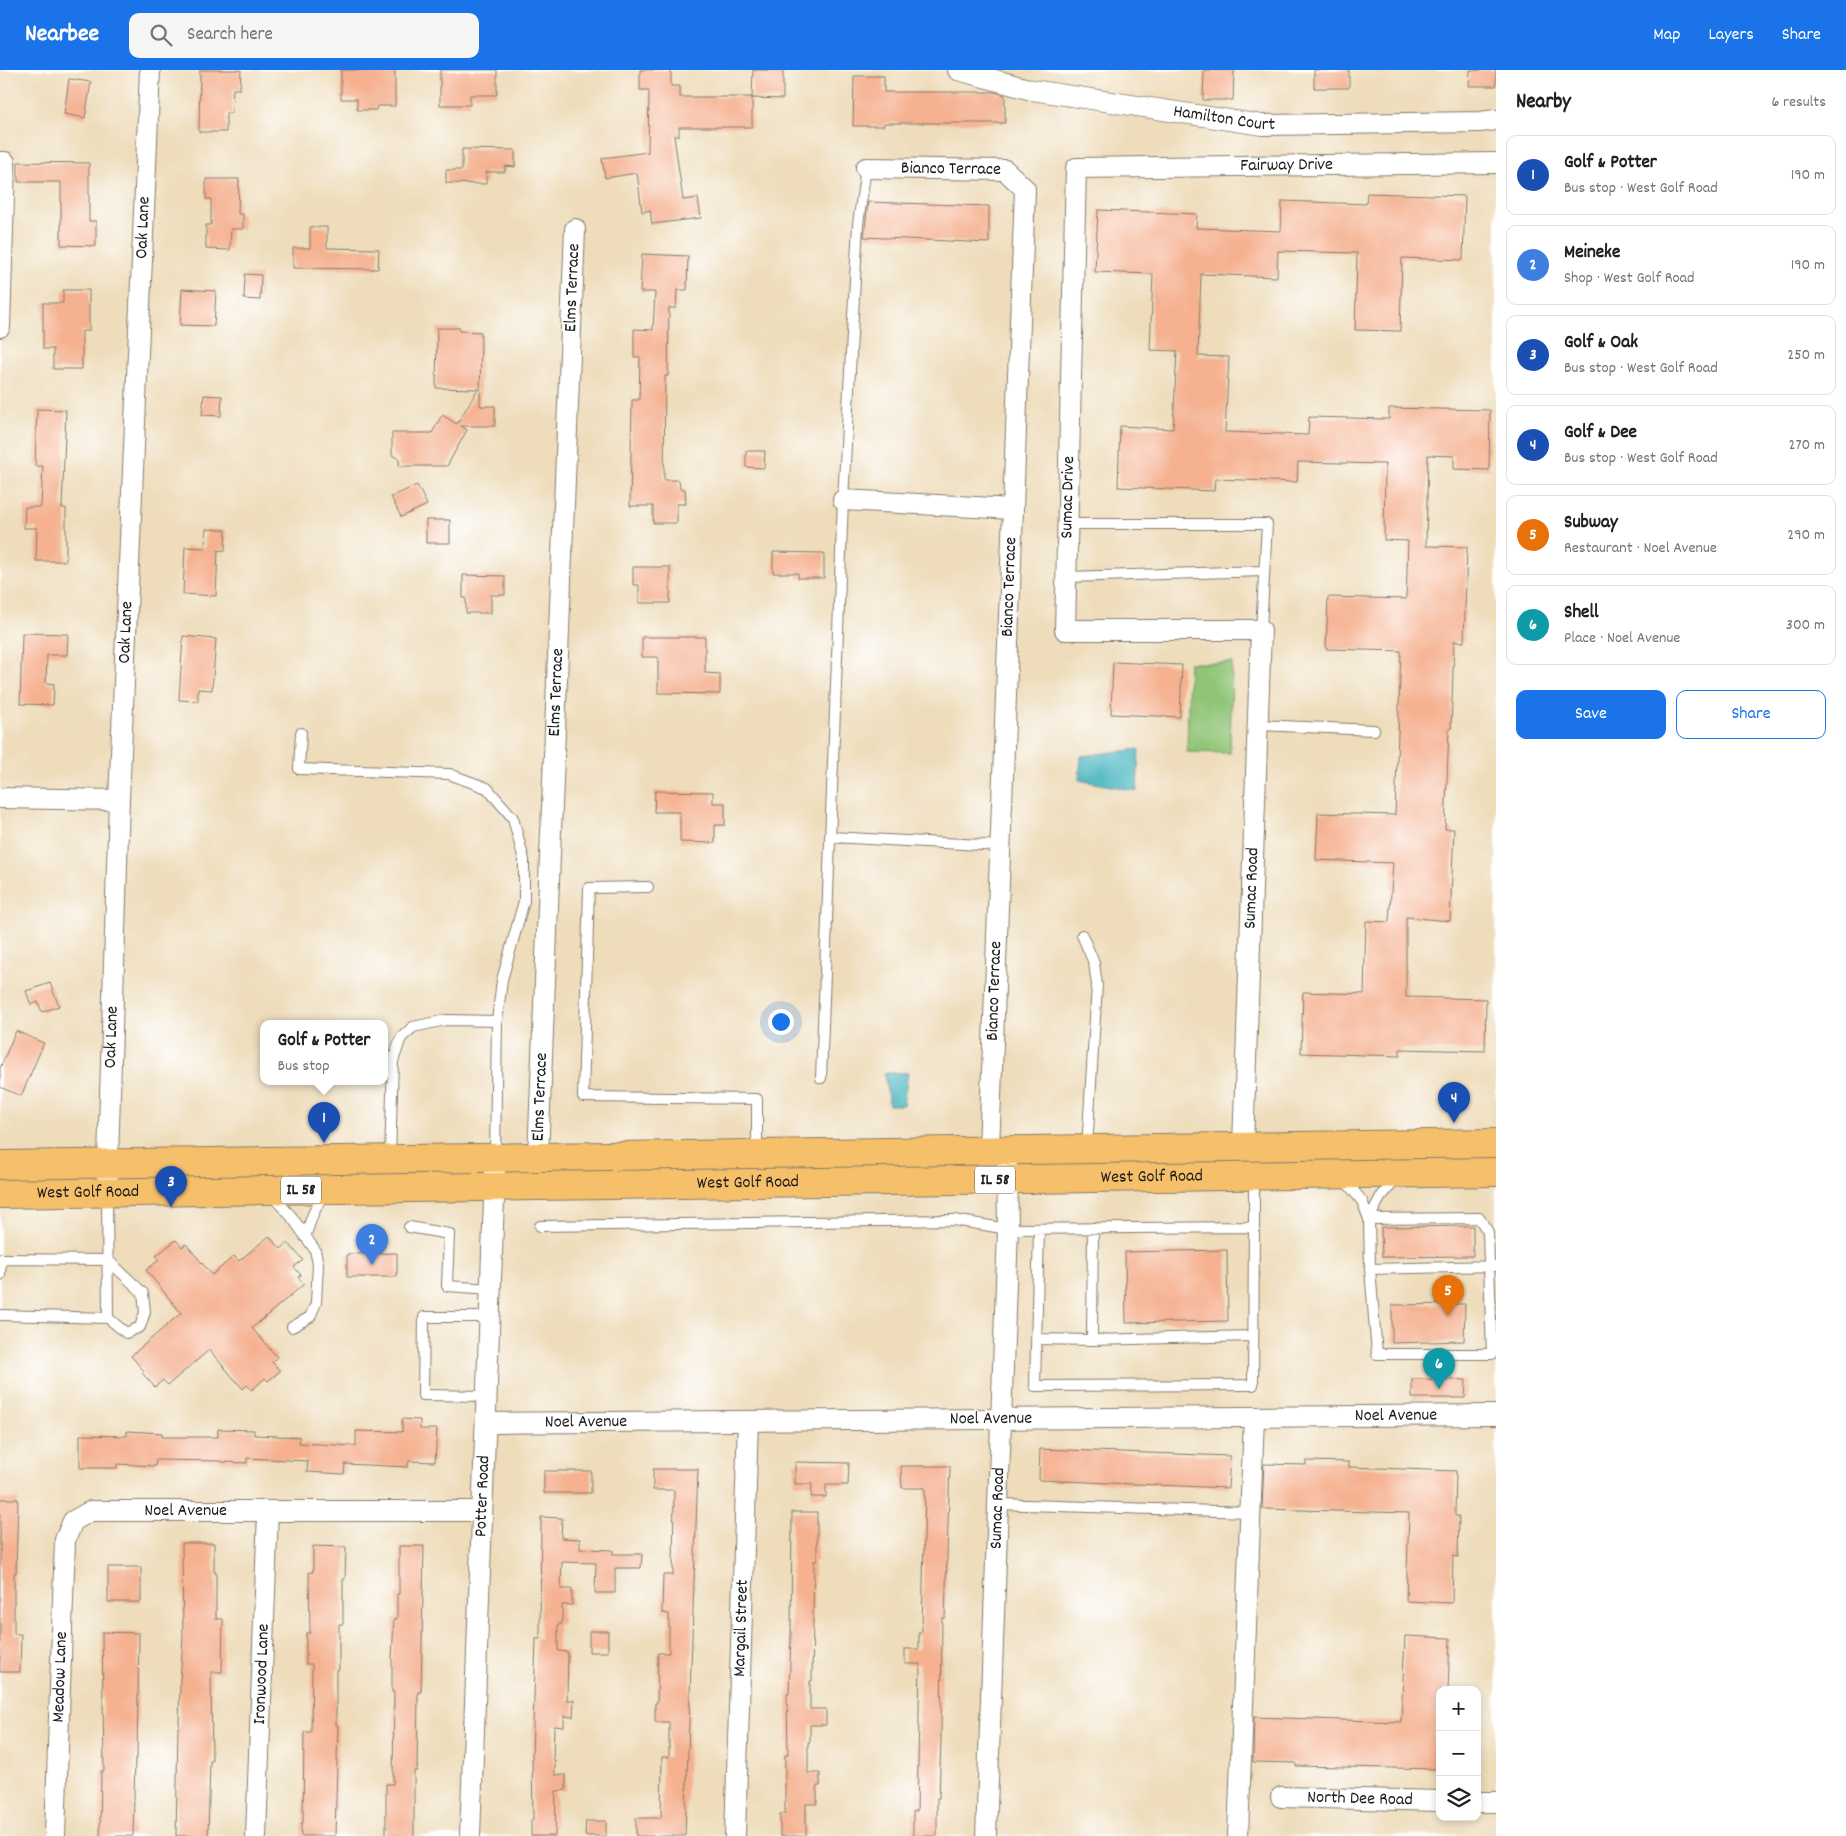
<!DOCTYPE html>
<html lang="en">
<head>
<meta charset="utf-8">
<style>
  body { margin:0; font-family:Dekko,sans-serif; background:#f6f6f6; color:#202124 }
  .controls { position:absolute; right:15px; bottom:15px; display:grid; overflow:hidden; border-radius:10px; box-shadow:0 2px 8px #0003 }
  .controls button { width:45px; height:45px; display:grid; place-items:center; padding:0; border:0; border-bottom:1px solid #e0e0e0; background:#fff; color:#202124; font:25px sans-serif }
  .you { position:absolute; left:780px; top:951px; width:18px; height:18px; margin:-12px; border:4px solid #fff; border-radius:50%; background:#1a73e8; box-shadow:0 0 0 8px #1a73e833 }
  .badge { display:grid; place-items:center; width:32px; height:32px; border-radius:50%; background:#1a73e8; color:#fff; font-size:16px; font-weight:700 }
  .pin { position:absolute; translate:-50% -41px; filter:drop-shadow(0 1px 2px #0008) }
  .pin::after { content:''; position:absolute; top:26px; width:18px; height:15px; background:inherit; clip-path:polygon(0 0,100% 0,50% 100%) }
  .popup { position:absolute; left:260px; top:950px; width:128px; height:65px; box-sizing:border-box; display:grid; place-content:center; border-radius:10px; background:#fff; filter:drop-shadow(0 1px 4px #0005); font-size:16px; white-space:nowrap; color:#757577 }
  .popup b { font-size:19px; color:#202124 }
  .popup::after { content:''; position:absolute; left:50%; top:100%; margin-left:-10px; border:10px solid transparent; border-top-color:#fff }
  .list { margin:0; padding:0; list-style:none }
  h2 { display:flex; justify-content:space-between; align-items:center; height:65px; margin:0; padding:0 20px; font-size:21px }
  h2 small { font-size:16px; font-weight:400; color:#757577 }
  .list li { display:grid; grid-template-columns:32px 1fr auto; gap:15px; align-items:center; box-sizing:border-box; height:80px; margin:0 10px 10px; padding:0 10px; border:1px solid #e0e0e0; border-radius:10px }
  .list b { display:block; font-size:19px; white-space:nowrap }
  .list p { margin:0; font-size:16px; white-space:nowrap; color:#757577 }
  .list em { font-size:16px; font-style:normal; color:#757577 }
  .actions { display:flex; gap:10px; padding:15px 20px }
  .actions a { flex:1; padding:11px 0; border:1px solid #1a73e8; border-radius:10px; text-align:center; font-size:18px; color:#1a73e8 }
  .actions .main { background:#1a73e8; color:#fff }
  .icon { flex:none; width:28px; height:28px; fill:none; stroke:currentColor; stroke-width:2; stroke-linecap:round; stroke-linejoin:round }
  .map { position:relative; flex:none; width:1496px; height:1766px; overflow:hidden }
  header { display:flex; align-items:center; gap:30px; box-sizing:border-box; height:70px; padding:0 25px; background:#1a73e8; color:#fff }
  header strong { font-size:24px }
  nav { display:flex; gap:28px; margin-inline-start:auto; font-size:18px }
  .search { width:350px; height:45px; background:#f6f6f6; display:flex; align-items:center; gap:12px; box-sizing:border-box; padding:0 18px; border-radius:10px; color:#757577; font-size:19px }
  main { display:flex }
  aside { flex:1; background:#fff }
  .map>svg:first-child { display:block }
  .green { fill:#90c577; stroke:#56704a }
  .water { fill:#46b5bf; stroke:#31686e }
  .building { fill:#f5b190 }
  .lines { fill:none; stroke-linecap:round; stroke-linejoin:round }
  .lane-casing { stroke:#857c6b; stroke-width:12 }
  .street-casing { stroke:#857c6b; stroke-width:22 }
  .primary-casing { stroke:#857c6b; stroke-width:30 }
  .lane { stroke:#fff; stroke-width:10 }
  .street { stroke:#fff; stroke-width:20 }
  .primary { stroke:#f6c06b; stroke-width:28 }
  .labels { text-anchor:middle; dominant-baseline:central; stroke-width:4; stroke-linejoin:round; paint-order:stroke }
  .shield { fill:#fff; stroke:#606060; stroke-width:1 }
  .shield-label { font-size:16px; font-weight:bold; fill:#1c1c1c }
  .street-label { font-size:18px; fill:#1c1c1c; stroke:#fff }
</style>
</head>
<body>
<header>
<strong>Nearbee</strong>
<div class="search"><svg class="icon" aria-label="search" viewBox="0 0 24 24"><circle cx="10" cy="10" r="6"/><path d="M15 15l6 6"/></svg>Search here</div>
<nav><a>Map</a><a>Layers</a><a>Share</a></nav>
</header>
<main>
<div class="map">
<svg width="1496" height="1766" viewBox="0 0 1496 1766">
  <rect width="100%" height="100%" fill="#fff"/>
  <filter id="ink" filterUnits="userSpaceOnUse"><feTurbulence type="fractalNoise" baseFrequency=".02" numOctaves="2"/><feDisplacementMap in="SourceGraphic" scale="10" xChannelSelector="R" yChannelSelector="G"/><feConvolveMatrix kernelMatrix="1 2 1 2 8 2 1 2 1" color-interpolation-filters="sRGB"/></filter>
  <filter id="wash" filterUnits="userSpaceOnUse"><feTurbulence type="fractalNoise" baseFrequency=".0096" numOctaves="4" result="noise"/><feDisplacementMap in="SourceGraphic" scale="20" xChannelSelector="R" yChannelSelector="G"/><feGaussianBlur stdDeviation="1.12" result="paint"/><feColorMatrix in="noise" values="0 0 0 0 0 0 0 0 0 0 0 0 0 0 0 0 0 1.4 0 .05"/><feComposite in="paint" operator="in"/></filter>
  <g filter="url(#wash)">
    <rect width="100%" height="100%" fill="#eedcba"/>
    <!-- green -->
    <path class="green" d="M1189,593H1232L1230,683L1187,682Z"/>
    <!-- water -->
    <path class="water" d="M1139,679L1137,721L1079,710L1081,686Z
      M884,1003H908L903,1035H889Z"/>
    <g id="blocks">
      <!-- building -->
      <path class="building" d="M200,0H241L240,19H233L232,43H226V62H199Z
        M341,0H395V36H377L376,40H357V29H341Z
        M440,0H497V25H470V35H440Z
        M640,0H671V16H680V27H752V57H679V66H674L683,130L698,128L701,148L652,154L650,140L642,142L637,103L605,108L602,88L648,82L649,20H640Z
        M753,0H783V29L752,28Z
        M1204,0H1234L1233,30H1203Z
        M1314,0H1349V18H1314Z
        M1470,0H1496V16H1469Z
        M854,6H884V22H994L1005,25V53H884V56H853Z
        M69,9L91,12L85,48L64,44Z
        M462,79L515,80V97L505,96V102H486V114L446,113V100H462Z
        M18,92L89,93V151H96V176L61,175V112H18Z
        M206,109H239L238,144H243V159H231L230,180L206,179V155H211V129H206Z
        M1367,123L1465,126L1463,190L1402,188L1400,261L1355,260L1357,183L1278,181L1277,207L1201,204L1198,286L1229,287L1225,362L1308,365L1309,347L1389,349V338L1490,340L1489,400L1454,399V386L1428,385L1426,476L1467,477L1464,572L1454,571L1451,659H1449L1445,759H1454L1450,851L1406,847V927L1486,929L1485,981L1400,979V986L1301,983L1303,922L1364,924L1366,851L1389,852L1393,793L1316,790L1318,743L1395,745L1401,581L1326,579L1328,527L1406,529L1408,471L1384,470L1385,394L1298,392L1297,412L1215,409L1214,421L1118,417L1120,356L1173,359L1177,281L1150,280L1153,204L1095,202L1098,140L1197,144L1196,158L1281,161L1282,131L1366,134Z
        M868,132L989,136V173L864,167Z
        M310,157H327V178L379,179L378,199L293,198V178H310Z
        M642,184L688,186L687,220H677L676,238H669L668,306H665L664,410H679L680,419H685L686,434H677V453H653V436H630L632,330H639L640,287H634V259L653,260L655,222H640Z
        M245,204L261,205L260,230L244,229Z
        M182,219L216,221L214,256L180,255Z
        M63,220H89V261H82V299H53V279H43V233H63Z
        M437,258H460L459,261L481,262L480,336H495V356H461L467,360L447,396H399V389L392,385V363H432L442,345L457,354L478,319L436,318Z
        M204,325L222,326L221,346L202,345Z
        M37,339L66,340L62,438H66V491H36L37,458H24L25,437H41L43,396H35Z
        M746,381H765L764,398L746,397Z
        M417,415L427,435L401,447L391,427Z
        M426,450H450V473H426Z
        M206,459L226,460L225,481L218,480L216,526L183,524L185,477L205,478Z
        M773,482L824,483V508H798V503H773Z
        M633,497H670V533H639V515H633Z
        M463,505L505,506V525H491V543H466V528H463Z
        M22,563L68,564L67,585H47L46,613L54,614L53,635L20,634Z
        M183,566L216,569L212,620L198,619V631L179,630Z
        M642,567H705V603L720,604V624L658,623V587H642Z
        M1113,592L1182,595L1180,647L1111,644Z
        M655,721L713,722V733H725V755H715V773L680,772V742H654Z
        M50,913L59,936L42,942L38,932L31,935L26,921Z
        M16,961L44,973L21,1026L0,1017V998Z
        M1473,1156V1186L1382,1187L1381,1157Z
        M269,1166L281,1179L288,1173L303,1190L294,1197L301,1205L298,1207L304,1214L252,1258L277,1287L272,1292L280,1301L268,1311L265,1308L252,1320L247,1315L243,1319L209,1280L168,1315L163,1310L155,1317L142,1303L144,1301L131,1286L181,1243L146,1200L159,1190L156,1186L176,1170L182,1177L186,1174L212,1205L234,1186L239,1191Z
        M1227,1180L1228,1251L1126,1253L1125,1182Z
        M397,1183V1207H347V1184Z
        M1465,1234L1464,1271L1392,1273V1235Z
        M1412,1309L1466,1310L1465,1328H1412Z
        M402,1349L420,1350V1359H437L435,1392L409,1391L408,1397L345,1394L344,1404L307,1402L308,1391L247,1388V1393L222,1392V1391L156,1390L155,1396L117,1394V1398H80V1365L127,1366V1361L162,1363V1367H218V1359L254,1360V1365L300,1367L299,1373L356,1376V1361L402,1362Z
        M1040,1379L1230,1386L1228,1418L1039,1410Z
        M1306,1391L1349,1392V1397L1456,1401L1455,1446H1459L1458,1487L1453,1486L1452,1533L1406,1531L1409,1443L1262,1439L1264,1394L1306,1395Z
        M795,1392L849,1393L848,1415H826V1427H811L812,1414H795Z
        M901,1396H950L945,1548H942L941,1670L939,1728H937V1766H913V1741H917L920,1594H905V1579H919V1562H922L925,1418H902Z
        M653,1399H698L685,1766H636V1748H661L662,1687H669V1652H655V1633H657L658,1583H669V1544L662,1543L663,1505H673L674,1420H653Z
        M544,1401H591V1423H544Z
        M0,1429H18L16,1503H14V1564H21L20,1602H0Z
        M792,1442H817V1491H814L812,1611H810V1639H826V1655H810V1672H808V1703H820V1716H817V1734H806V1766H780V1744H785V1685H788L787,1624H789L791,1564Z
        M541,1447L562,1448L561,1468L580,1469V1479L613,1480V1484H642L641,1498H615V1523H595L596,1493L562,1492L561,1519H572V1535H562V1554H558V1581L568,1582L567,1630H574L573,1647L564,1646V1657L554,1656L553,1690H555V1705H566V1720L556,1721L555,1766H531V1750H533L532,1686L536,1569H540Z
        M182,1473H214V1502H216V1549H223L222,1602H211L212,1691H210L208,1766H176L178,1657H179L180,1611L183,1567Z
        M313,1476L346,1477L345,1509H343V1554H339V1600H336V1655H338L335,1766H301V1753H303L304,1662H311L312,1594H306V1563H310L309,1502H313Z
        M399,1476H424L421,1622H418L417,1701H414V1766H386V1714H393L394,1622H392V1588L394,1549H397V1524H399Z
        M108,1497H141V1532H108Z
        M589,1561H608V1582H589Z
        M102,1562L139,1563L137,1688H135L133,1766H100L101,1701H104Z
        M1405,1566L1450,1568L1448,1620H1440V1699L1296,1696V1693L1253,1692L1254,1647L1401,1652Z
        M586,1751H606V1766H585Z"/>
    </g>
  </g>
  <g filter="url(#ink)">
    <use href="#blocks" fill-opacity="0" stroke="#857c6b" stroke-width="1"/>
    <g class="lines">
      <!-- lane casing -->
      <g class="lane-casing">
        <path id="lane" d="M1068,454H1267L1261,560
          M1067,507L1264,501
          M1258,655L1374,660
          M301,663L299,699L449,704L487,718L513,748L524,790V831L502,910L497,951L495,1086
          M831,767L1000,776
          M648,817L589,818L583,1027L757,1029V1083
          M1082,865L1094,893L1097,915L1087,1078
          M821,1008L843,430L858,154L866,98
          M390,1088L393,991L401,968L413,957L446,950L497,951
          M1343,1108L1362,1131L1369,1149L1370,1199L1495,1196
          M269,1125L277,1131L291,1146L315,1180L318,1194L316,1233L310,1247L292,1257
          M1369,1149L1479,1148L1488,1162L1492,1284H1377L1370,1199
          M1369,1149L1380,1128L1398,1107
          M540,1156L954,1150L1008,1159L1254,1157V1107
          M409,1157L449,1164L447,1216L492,1219
          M1093,1158L1092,1270L1253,1266
          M1039,1159L1035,1316L1253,1315L1254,1157
          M305,1167L313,1144L324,1122
          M0,1205L1,1189L108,1190L143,1223L145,1242L140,1257L126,1263L108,1248
          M0,1245L108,1248L107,1124
          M1036,1269L1092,1270
          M487,1326L423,1325L424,1247H490
          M998,1434L1250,1442"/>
      </g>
      <!-- street casing -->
      <g class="street-casing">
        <g id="street">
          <path id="s1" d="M958,0L1032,20L1262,55L1480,52L1496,50"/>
          <path d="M0,92H5L0,257"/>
          <path id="s2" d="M866,98L1005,100L1025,119L989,1080"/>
          <path d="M843,430L1013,439"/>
          <path d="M0,728L119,730"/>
          <path id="s3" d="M1243,1076L1261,560H1065L1076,98L1496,93"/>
          <path id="s4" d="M538,1087L575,159"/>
          <path id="s5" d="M107,1123L119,730L150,0"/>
          <path id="s6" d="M486,1353L1496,1345"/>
          <path id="s7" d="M1281,1727L1440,1731"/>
          <path d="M1477,1732H1496"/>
          <path id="s8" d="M55,1766L65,1470L73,1451L91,1441H481"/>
          <path id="s9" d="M256,1766L268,1441"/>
          <path id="s10" d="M470,1766L495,1103"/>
          <path id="s11" d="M735,1766L748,1351"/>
          <path id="s12" d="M986,1766L1008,1159L1007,1096"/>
          <path d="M1238,1766L1254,1347"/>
        </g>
      </g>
      <!-- primary casing -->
      <g class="primary-casing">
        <g id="primary">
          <path d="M0,1095L1496,1073"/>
          <path id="s13" d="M0,1124L1496,1102"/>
        </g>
      </g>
      <!-- lane -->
      <use href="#lane" class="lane"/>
      <!-- street -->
      <use href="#street" class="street"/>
      <!-- primary -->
      <use href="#primary" class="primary"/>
    </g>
  </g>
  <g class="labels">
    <!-- shield labels -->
    <g class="shield">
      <rect x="975" y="1096.5" width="40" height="27" rx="4"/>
      <rect x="281" y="1106.5" width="40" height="27" rx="4"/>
    </g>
    <g class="shield-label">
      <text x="995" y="1110">IL 58</text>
      <text x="301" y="1120">IL 58</text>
    </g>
    <!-- street labels -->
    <g class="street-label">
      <text stroke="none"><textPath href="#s1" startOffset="271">Hamilton Court</textPath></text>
      <text stroke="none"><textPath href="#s3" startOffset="1385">Fairway Drive</textPath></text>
      <text stroke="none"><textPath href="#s2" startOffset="85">Bianco Terrace</textPath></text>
      <text stroke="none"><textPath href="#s5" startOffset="966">Oak Lane</textPath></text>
      <text stroke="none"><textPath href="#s4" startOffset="870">Elms Terrace</textPath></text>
      <text stroke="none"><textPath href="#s3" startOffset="845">Sumac Drive</textPath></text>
      <text transform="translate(1010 517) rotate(-88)">Bianco Terrace</text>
      <text stroke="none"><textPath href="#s5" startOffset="561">Oak Lane</textPath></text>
      <text stroke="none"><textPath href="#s4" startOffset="465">Elms Terrace</textPath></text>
      <text stroke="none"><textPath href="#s3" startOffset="258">Sumac Road</textPath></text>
      <text transform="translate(995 921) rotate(-88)">Bianco Terrace</text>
      <text stroke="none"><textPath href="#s5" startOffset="156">Oak Lane</textPath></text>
      <text stroke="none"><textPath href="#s4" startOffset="60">Elms Terrace</textPath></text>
      <text stroke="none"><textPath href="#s13" startOffset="1152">West Golf Road</textPath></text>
      <text stroke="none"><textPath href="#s13" startOffset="748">West Golf Road</textPath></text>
      <text stroke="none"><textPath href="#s13" startOffset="88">West Golf Road</textPath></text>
      <text stroke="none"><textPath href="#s6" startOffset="910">Noel Avenue</textPath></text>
      <text stroke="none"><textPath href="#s6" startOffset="505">Noel Avenue</textPath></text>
      <text stroke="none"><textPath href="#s6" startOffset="100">Noel Avenue</textPath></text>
      <text stroke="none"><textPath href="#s10" startOffset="340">Potter Road</textPath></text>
      <text stroke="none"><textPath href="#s12" startOffset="328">Sumac Road</textPath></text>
      <text stroke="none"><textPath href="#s8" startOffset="432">Noel Avenue</textPath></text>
      <text stroke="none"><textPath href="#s11" startOffset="208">Margail Street</textPath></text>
      <text stroke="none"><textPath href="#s9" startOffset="162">Ironwood Lane</textPath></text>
      <text stroke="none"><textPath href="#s8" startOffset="159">Meadow Lane</textPath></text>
      <text stroke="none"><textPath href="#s7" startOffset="79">North Dee Road</textPath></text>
    </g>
  </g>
</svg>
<div class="controls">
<button>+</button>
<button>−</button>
<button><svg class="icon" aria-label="layers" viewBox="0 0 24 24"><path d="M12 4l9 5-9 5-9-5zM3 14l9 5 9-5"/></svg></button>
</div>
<div class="you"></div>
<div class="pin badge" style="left:324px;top:1073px;background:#1a4fb4">1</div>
<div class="popup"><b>Golf &amp; Potter</b>Bus stop</div>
<div class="pin badge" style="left:372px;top:1195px;background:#3f7fe0">2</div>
<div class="pin badge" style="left:171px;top:1137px;background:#1a4fb4">3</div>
<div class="pin badge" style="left:1454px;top:1053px;background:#1a4fb4">4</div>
<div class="pin badge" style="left:1448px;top:1246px;background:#e8710a">5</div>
<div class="pin badge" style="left:1439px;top:1319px;background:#0f9aa8">6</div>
</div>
<aside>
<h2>Nearby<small>6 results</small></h2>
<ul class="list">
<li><span class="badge" style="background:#1a4fb4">1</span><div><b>Golf &amp; Potter</b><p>Bus stop · West Golf Road</p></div><em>190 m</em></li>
<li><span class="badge" style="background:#3f7fe0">2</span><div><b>Meineke</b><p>Shop · West Golf Road</p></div><em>190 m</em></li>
<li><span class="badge" style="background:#1a4fb4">3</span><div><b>Golf &amp; Oak</b><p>Bus stop · West Golf Road</p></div><em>250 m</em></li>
<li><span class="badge" style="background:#1a4fb4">4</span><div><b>Golf &amp; Dee</b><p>Bus stop · West Golf Road</p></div><em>270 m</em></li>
<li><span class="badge" style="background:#e8710a">5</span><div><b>Subway</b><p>Restaurant · Noel Avenue</p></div><em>290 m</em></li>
<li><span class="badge" style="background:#0f9aa8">6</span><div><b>Shell</b><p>Place · Noel Avenue</p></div><em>300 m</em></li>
</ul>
<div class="actions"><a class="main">Save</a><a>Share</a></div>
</aside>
</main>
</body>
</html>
